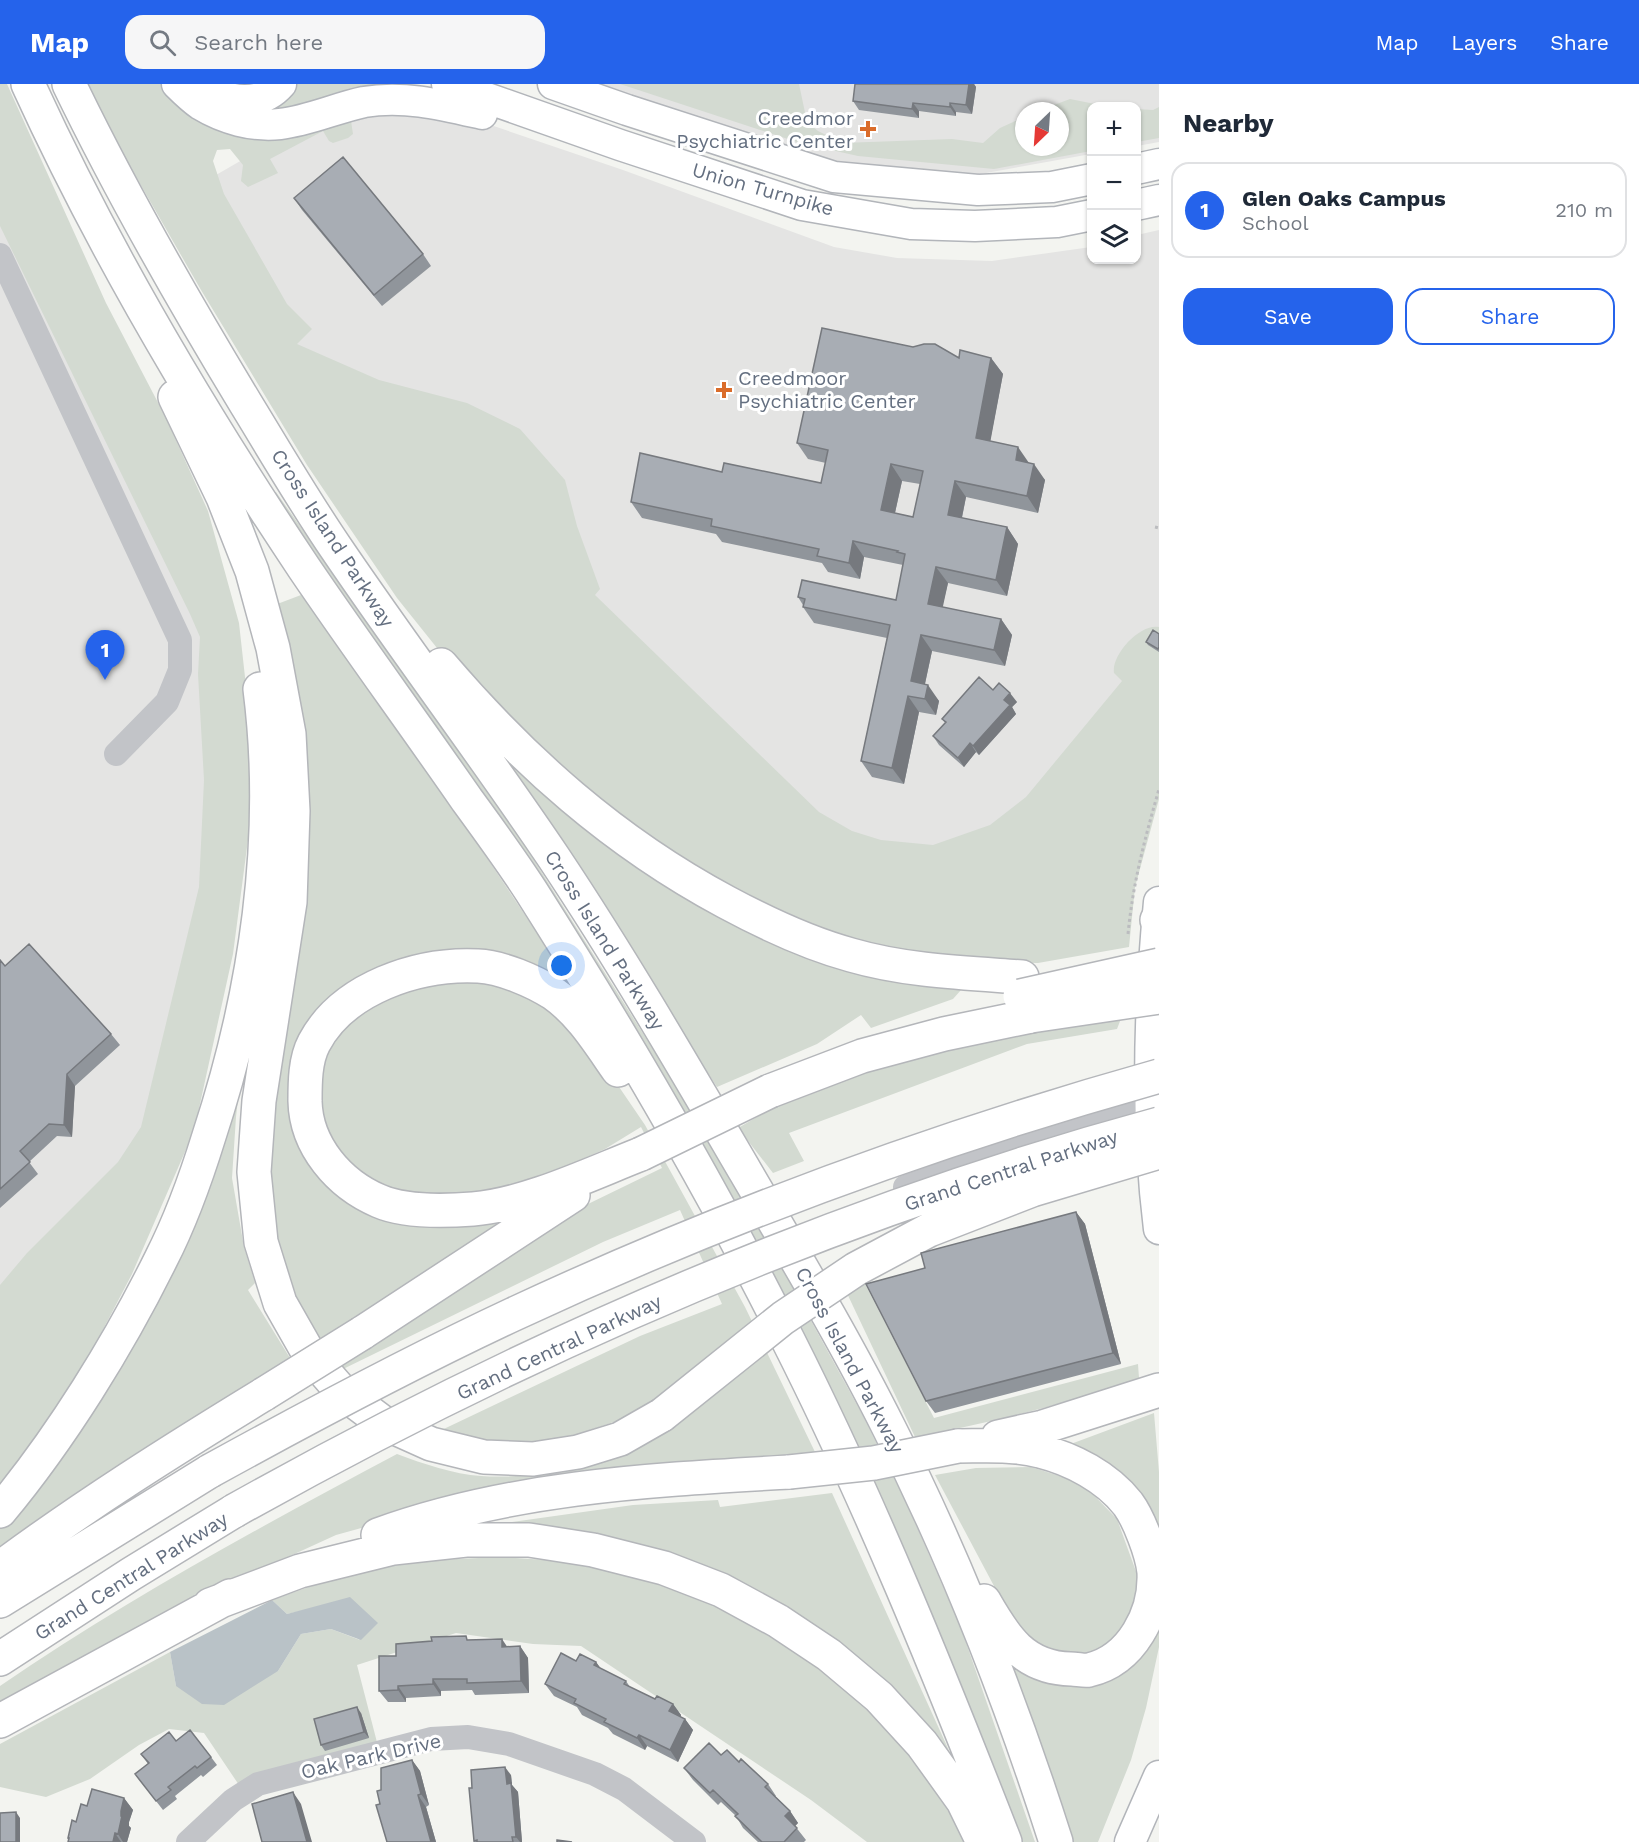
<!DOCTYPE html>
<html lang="en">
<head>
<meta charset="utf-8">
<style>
  body { margin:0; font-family:"Work Sans",sans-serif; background:#f6f6f7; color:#1f2937 }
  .controls { position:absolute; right:18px; top:18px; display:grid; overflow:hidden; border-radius:12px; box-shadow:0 2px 4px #0004 }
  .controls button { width:54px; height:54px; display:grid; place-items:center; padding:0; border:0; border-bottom:2px solid #e0e1e3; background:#fff; color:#1f2937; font:30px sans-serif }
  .compass { position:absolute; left:1015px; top:18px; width:54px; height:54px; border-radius:50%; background:#fff; box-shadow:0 2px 4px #0004; rotate:205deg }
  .you { position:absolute; left:562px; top:882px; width:21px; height:21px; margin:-15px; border:4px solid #fff; border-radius:50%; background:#1a73e8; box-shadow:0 0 0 9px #1a73e833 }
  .badge { display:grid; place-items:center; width:39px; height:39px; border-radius:50%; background:#2563eb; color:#fff; font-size:20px; font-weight:700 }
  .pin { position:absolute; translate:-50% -50px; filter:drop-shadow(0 2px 3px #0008) }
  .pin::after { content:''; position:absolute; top:32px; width:21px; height:18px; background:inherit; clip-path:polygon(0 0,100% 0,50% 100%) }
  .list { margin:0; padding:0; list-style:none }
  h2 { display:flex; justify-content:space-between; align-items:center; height:78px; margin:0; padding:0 24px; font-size:26px }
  h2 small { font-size:20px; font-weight:400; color:#747a83 }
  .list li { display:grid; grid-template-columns:39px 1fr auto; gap:18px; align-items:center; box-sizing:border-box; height:96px; margin:0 12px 12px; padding:0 12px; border:2px solid #e0e1e3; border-radius:18px }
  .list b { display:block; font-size:22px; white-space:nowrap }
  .list p { margin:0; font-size:20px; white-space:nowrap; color:#747a83 }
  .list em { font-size:20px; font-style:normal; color:#747a83 }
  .actions { display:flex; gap:12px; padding:18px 24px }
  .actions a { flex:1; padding:14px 0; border:2px solid #2563eb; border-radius:18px; text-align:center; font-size:21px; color:#2563eb }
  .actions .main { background:#2563eb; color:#fff }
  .icon { flex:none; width:33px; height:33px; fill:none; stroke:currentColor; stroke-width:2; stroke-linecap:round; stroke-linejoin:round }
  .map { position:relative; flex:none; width:1159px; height:1758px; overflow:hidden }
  header { display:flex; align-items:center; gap:36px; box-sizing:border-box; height:84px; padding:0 30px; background:#2563eb; color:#fff }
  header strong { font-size:28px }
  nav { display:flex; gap:33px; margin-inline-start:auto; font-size:21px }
  .search { width:420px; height:54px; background:#f6f6f7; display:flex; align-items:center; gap:15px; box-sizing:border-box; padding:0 21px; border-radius:18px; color:#747a83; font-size:22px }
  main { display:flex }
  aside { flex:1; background:#fff }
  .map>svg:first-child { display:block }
  .built { fill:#e4e4e3; fill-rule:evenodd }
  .green { fill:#d3dad1 }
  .water { fill:#b9c2c7 }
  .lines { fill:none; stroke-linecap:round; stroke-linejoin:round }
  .major-casing { stroke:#b2b5ba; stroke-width:33 }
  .highway-casing { stroke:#b4b6ba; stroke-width:36 }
  .path { stroke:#bbbcbf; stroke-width:3; stroke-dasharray:3 3; stroke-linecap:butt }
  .minor { stroke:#c2c4c8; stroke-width:24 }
  .major { stroke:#fff; stroke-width:30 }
  .highway { stroke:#fff; stroke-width:33 }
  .highway-bridge-casing { stroke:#b4b6ba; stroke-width:36; stroke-linecap:butt }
  .highway-bridge { stroke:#fff; stroke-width:33 }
  .wall { fill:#90959b; fill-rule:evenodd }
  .shaded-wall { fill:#76797e }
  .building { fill:#a8adb4; stroke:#76797e; stroke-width:1.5; fill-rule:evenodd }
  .poi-dot { fill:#da6c2a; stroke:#fff; stroke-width:2 }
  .labels { text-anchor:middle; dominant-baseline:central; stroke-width:6; stroke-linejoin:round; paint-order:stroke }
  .poi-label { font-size:20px; fill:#646f80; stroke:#fff; text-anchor:end }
  .street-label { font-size:20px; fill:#646f80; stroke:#fff }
</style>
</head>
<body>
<header>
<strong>Map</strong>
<div class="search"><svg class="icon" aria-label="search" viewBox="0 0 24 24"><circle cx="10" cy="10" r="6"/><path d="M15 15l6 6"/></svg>Search here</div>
<nav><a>Map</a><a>Layers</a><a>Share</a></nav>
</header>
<main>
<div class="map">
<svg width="1159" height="1758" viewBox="0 0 1159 1758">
  <rect width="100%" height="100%" fill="#f3f4f0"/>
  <!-- built -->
  <path class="built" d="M583,0H1159V58L1137,62L1136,22H1092L1091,70L964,93L817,79ZM1024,27H1060V63H1024Z
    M378,26L467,33L623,86L834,163L897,174L992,177L1091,163L1092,176H1136L1137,151L1159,146V650L1043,830L869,804L379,434L202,99L289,49Z
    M0,121L187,496L234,696L150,1056L0,1218Z"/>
  <!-- green -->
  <path class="green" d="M0,0H7L106,219L165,332L208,427L239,539L250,638L252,725L233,870L194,1047L132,1190L95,1261L68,1307L0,1404V1201L27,1169L118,1078L141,1043L199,803L204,696L198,590L200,553L190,530L0,142Z
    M87,0H165L201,32L351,37L353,50L348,54L333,59L329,57L323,47L270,75L278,89L248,103L241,97L243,81L230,65L217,66L213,77L224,110L287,220L312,245L297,260L379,296L467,319L520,345L565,396L577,442L600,505L595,511L819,728L852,747L881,756L933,761L990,741L1026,713L1122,597L1114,589C1111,571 1140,539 1159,543V715L1135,803L1129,863L1038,879L955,878L832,857L724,811L588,720L481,619L397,514L307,381L201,206L112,51Z
    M289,0H408L428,7L273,29L222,19Z
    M620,0H799L807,38L818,47L842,59L952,55L983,59L1000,44L1024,33V63H1060V27H1038L1070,15L1105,22H1092L1091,67L994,85L858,72L800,59Z
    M1159,23V54L1137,58V25L1153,26Z
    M276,408L527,765L727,1083L862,1330L906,1418L961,1544L1035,1758H1020L819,1293L292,442L274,409Z
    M301,511L423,678L589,927L495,876L334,915L297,1057L329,1103L378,1133L505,1135L318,1258L285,1202L265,1102L272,522Z
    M469,624L663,799L961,906L953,915L871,944L861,931L817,960L717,1003Z
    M479,894L542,913L585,953L645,1041L745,1223L815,1368L670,1381L459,1417L336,1451L231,1499L0,1624V1602C127,1515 262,1442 397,1370C424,1380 453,1390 481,1392C524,1395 592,1386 631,1368C648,1360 664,1344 680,1333L662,1313L617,1337L547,1360L480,1362L429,1352L640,1252L722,1220L680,1126L603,1158L337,1288L332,1281L481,1183L588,1120L662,1084L641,1043L605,1065L516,1105L449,1119L392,1113L337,1079L311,1028L320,968L354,929L410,900Z
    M1122,932L1117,945L1027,960L789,1049L804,1077L773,1089L738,1044L827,993L912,967Z
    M246,945L236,1033L232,1094L244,1163L255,1199L248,1206L290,1274L0,1475V1436L121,1263Z
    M861,1192L934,1334L1138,1280L1139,1294C1066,1320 991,1339 915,1353L844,1203Z
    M1154,1329L1159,1388V1479L1060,1364Z
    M1031,1383L1082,1399L1117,1435L1138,1493L1129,1545L1095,1577L1053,1579L987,1507L994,1502L935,1391L976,1384Z
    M832,1409L976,1726L762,1521L520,1449L512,1438L633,1421L718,1416L720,1423Z
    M500,1473L609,1480L761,1538L872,1618L973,1758H867L811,1716L581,1562L533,1560L456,1549L357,1581L379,1666L243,1707L204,1649L169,1645L139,1661L90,1695L46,1713L0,1703V1660L170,1568L176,1602L278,1587L301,1550L331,1545L360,1556L314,1524L287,1530L272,1516L326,1497L414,1477Z
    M1159,1500V1563L1146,1624L1131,1676L1098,1758H1071L1012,1592L1013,1571L1102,1593Z"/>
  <!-- water -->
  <path class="water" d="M350,1513L378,1539L361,1556L331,1545L301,1550L278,1587L224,1621L202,1620L176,1602L170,1568L272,1516L287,1530Z"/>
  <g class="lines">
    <!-- major casing -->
    <g class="major-casing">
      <path id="major" d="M177,0C184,7 192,15 201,21C224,35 253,43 280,40C308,37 336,24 364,18C404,11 443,21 482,30
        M447,0L620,61L802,121L911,140L975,142L1057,138L1092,131
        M553,0L627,26L834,93L978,106L1052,103L1092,95
        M206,2C227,19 261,23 281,0
        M1136,85L1159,80
        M1136,121L1159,116
        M1159,818C1149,923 1146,1041 1159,1145
        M1130,1758L1159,1692"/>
    </g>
    <!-- highway casing -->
    <g class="highway-casing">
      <path id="highway" d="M28,0C105,169 201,330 304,484C357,562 413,638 467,716C489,746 511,776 531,807C623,952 711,1102 788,1256C870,1418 939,1589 1005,1758
        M69,0C122,110 183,216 246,320C276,369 305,419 338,467C408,570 484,670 554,774C622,876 683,981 745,1087C794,1171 845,1256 889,1344C956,1476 1011,1617 1056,1758
        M175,313L223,413L252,487L273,564L289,650L293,727L290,818L259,1017L254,1088L261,1158L280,1219L309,1270L342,1308L382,1338L431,1360L484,1373L533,1375L578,1368L620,1355L662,1331
        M441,581C523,677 614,758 726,818C765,839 807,859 851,871C906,887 966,889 1022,893
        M1157,836H1159
        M618,986C599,959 581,929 554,910C534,897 501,883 478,882C418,879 343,904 314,959C305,976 305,999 305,1017C306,1062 339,1100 379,1117C404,1128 447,1127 473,1125C528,1120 590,1090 641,1070
        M770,1007L862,972L944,950L1031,932
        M362,1249L573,1111
        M998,1353L1043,1343L1159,1306
        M958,1362C984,1362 1015,1360 1040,1367C1072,1375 1107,1393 1128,1420C1139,1435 1152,1469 1154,1488C1156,1529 1132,1576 1089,1586C1084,1587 1077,1585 1071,1585C1024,1584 1005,1554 984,1517
        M0,1427C61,1354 119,1260 161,1175C181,1136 196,1094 209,1052C256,909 279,754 260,605
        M378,1451C510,1403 650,1396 789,1388
        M0,1484C85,1421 174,1365 264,1310
        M0,1517L210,1387
        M210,1521L300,1487L393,1464L466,1456H529L593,1466L664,1484L721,1506L778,1537L829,1571L879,1613L922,1660L963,1717L983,1758
        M0,1575L131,1490L234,1427
        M0,1637L230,1512"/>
    </g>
    <!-- path -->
    <path class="path" d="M1155,443L1159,444
      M1128,850C1133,798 1145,754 1159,705"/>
    <!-- minor -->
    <path class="minor" d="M0,171L180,556V586L167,618L116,670
      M905,1103L1151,1016
      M188,1758L233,1716L258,1700L431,1655L468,1653L509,1660L595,1690L624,1705L694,1758"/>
    <!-- major -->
    <use href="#major" class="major"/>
    <!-- highway -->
    <use href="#highway" class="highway"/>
    <!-- highway-bridge casing -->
    <g class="highway-bridge-casing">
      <path id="highway-bridge" d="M1020,912L1159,881
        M1031,932L1159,913
        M641,1070L770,1007
        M264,1310L362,1249
        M662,1331L783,1234L856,1185L929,1146L1032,1106L1159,1068
        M210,1387C310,1332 411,1278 514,1230C722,1133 938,1054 1159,992
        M789,1388L874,1379L958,1362
        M234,1427C526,1263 835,1128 1159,1040"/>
    </g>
    <!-- highway-bridge -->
    <use href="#highway-bridge" class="highway-bridge"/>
  </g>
  <!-- wall -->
  <path class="wall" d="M855,0H974L976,3L972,30L956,28V32L919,27V34L859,26L853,17Z
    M294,114L423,170L431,182L382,222L302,126Z
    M959,274H991L1003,290L990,357L1029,379L1045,396L1038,429L966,413L962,434L1007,443L1018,460L1007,512L948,499L942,523L1001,535L1012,551L1005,582L932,567L925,600L939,617L936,631L919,628L904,700L872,693L861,677L887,554L814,539L803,523V521L798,513L896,516L903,481L864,473L860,495L828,488L822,479L722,458L716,450L642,434L631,418L722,388L821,399L826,379L808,375L797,359ZM902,397L920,400L913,433L895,429Z
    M1159,550V568L1148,561L1146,558Z
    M993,606L1017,618L1012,623L1016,630L979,671L976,668L964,683L939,661L933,652L945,639L942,635Z
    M0,876L5,882L111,950L120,961L75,1002L72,1053L57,1052L29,1078L38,1090L0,1124Z
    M1076,1128L1085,1140L1121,1280L935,1329L926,1317L925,1184Z
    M469,1556L507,1563L520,1562L528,1574L529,1609L475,1611L472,1606L441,1607V1612L406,1614V1618H388L379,1607L396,1572Z
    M576,1577L596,1578L601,1585L626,1597L630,1603L655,1615L673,1620L681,1631V1633L685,1635L693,1646L678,1678L647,1662L645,1666L613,1650L608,1644L582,1631L577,1623L554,1612L545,1600Z
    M361,1629L369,1654L325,1667L321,1661Z
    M176,1657L211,1673L217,1681L203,1693L201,1691L175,1712L177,1715L163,1726L135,1690L148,1680L141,1670Z
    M721,1671L739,1678L768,1700L776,1712H775L790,1727L798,1739L795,1742L806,1756L804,1758H758L743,1744L736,1732L721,1718L718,1721L693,1696L684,1684Z
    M412,1676L420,1687L429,1721L426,1723L436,1758H387L380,1720L381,1706Z
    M511,1691L512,1701L518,1708L522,1758H474V1757L472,1704Z
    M124,1714L133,1726L129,1738V1742L131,1744L127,1758H68L69,1756L68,1754L76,1738Z"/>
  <!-- shaded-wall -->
  <path class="shaded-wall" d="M969,0H974L976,3L972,30L966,21Z
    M913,19L919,27V34L912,25Z
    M950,19L956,28V32L950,23Z
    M991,274L1003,290L988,370L976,354Z
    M1018,363L1029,379L1016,376Z
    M891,380L902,397L892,442L881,426Z
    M1034,380L1045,396L1038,429L1027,412Z
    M955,397L966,413L959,447L948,431Z
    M1007,443L1018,460L1007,512L996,496Z
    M853,457L864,473L860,495L849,479Z
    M936,483L948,499L940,536L928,520Z
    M1001,535L1012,551L1005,582L994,566Z
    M921,551L932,567L922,613L911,597Z
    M928,601L939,617L936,631L925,615Z
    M1010,609L1017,618L1012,623L1016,630L979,671L973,662L1004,616Z
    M908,612L919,628L904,700L892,684Z
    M970,659L976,668L964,683L958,674Z
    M67,990L75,1002L72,1053L64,1041Z
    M1076,1128L1085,1140L1121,1280L1113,1269Z
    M502,1555L510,1567L502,1563Z
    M520,1562L528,1574L529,1609L521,1597Z
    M596,1578L604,1589L594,1581Z
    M433,1595L441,1607V1612L433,1600Z
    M398,1602L406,1614V1618L398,1606Z
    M673,1620L681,1631L678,1639L669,1627Z
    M357,1623L361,1629L369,1654L364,1648Z
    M685,1635L693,1646L678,1678L670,1666Z
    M639,1651L647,1662L645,1666L637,1654Z
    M412,1676L420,1687L429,1721L421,1710Z
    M505,1683L511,1691L512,1701L518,1708L522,1758H520L516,1753L507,1700Z
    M293,1708L301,1720L312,1758H307Z
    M418,1711L426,1723L436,1758H431Z
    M124,1714L133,1726L129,1738V1742L131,1744L127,1758H123L118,1750L121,1727Z
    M790,1727L798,1739L793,1744L785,1732Z
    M16,1728L20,1734V1758H16Z
    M115,1749L121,1758H113Z"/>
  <!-- building -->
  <path class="building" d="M855,0H969L966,21L950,19V23L913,19L912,25L853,17Z
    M343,73L423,170L374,211L294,114Z
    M822,244L913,263L924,260H935L959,274L960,266L991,274L976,354L1018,363L1016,376L1034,380L1027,412L955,397L948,431L1007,443L996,496L936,483L928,520L1001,535L994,566L921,551L911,597L928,601L925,615L908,612L892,684L861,677L890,541L803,523L805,515L798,513L802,496L896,516L905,470L897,468L898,467L853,457L849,479L817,472L819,465L711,442L712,435L631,418L640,369L722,388L724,379L821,399L828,366L797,359ZM891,380L923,387L913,433L881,426Z
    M1153,546L1159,550V563L1158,565L1146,558Z
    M979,593L993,606L999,599L1010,609L1004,616L1010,621L973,662L970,659L958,674L933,652L946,638L942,635Z
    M29,860L111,950L67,990L64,1041L49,1040L20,1067L30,1078L0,1105V876L5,882Z
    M1076,1128L1113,1269L926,1317L866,1200L925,1184L921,1169Z
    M466,1552L467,1556L502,1555V1563L520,1562L521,1597L467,1599V1595H433V1600L398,1602V1606L379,1607V1572H396V1560L432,1557L431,1553Z
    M561,1569L576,1577L580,1570L596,1578L594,1581L626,1597L624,1600L655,1615L657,1612L673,1620L669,1627L685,1635L670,1666L639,1651L637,1654L604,1638L606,1635L574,1619L576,1615L545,1600Z
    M357,1623L364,1648L321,1661L314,1635Z
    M190,1646L211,1673L197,1684L195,1682L168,1703L171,1706L156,1717L135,1690L149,1679L141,1670L169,1648L176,1657Z
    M709,1659L721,1671L727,1666L739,1678L741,1675L768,1700L765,1703L790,1727L785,1732L797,1744L784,1758H762L735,1732L738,1730L713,1706L710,1709L684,1684Z
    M412,1676L421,1710L418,1711L431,1758H387L376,1721L380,1720L377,1707L381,1706V1684Z
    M505,1683L507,1700L511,1699L516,1753H512L513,1758H477V1756L474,1757L469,1704H472L471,1686Z
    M92,1705L124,1714L121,1727V1732H122L118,1750L115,1749L113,1758H68L69,1754H68L72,1736L76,1738L81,1720L87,1722Z
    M293,1708L307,1758H262L252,1720Z
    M16,1728V1758H0V1729Z
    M557,1756L572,1758H557Z"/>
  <!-- markers -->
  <g class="poi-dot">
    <path d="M865 36h6v6h6v6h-6v6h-6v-6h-6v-6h6z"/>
    <path d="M721 297h6v6h6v6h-6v6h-6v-6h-6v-6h6z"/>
  </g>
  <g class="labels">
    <!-- poi labels -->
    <g class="poi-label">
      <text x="854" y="34">Creedmor<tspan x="854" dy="23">Psychiatric Center</tspan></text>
      <text x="738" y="294" text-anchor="start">Creedmoor<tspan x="738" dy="23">Psychiatric Center</tspan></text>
    </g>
    <!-- street labels -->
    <g class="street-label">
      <text transform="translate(763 105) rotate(16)">Union Turnpike</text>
      <text transform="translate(333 454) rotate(57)">Cross Island Parkway</text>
      <text transform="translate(605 856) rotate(58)">Cross Island Parkway</text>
      <text transform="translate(1011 1086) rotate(-18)">Grand Central Parkway</text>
      <text transform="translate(559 1263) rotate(-25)">Grand Central Parkway</text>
      <text transform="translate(850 1276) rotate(62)">Cross Island Parkway</text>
      <text transform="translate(131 1492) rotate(-32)">Grand Central Parkway</text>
      <text transform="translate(371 1672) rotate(-13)">Oak Park Drive</text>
    </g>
  </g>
</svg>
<div class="controls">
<button>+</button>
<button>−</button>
<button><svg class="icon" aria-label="layers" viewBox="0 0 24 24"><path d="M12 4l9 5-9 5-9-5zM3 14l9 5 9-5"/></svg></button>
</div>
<svg class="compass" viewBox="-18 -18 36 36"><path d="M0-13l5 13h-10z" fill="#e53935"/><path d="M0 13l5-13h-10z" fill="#747a83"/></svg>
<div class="you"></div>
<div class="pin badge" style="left:105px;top:596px">1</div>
</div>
<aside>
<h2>Nearby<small></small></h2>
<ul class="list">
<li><span class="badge">1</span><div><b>Glen Oaks Campus</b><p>School</p></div><em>210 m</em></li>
</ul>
<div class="actions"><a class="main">Save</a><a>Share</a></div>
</aside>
</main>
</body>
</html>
